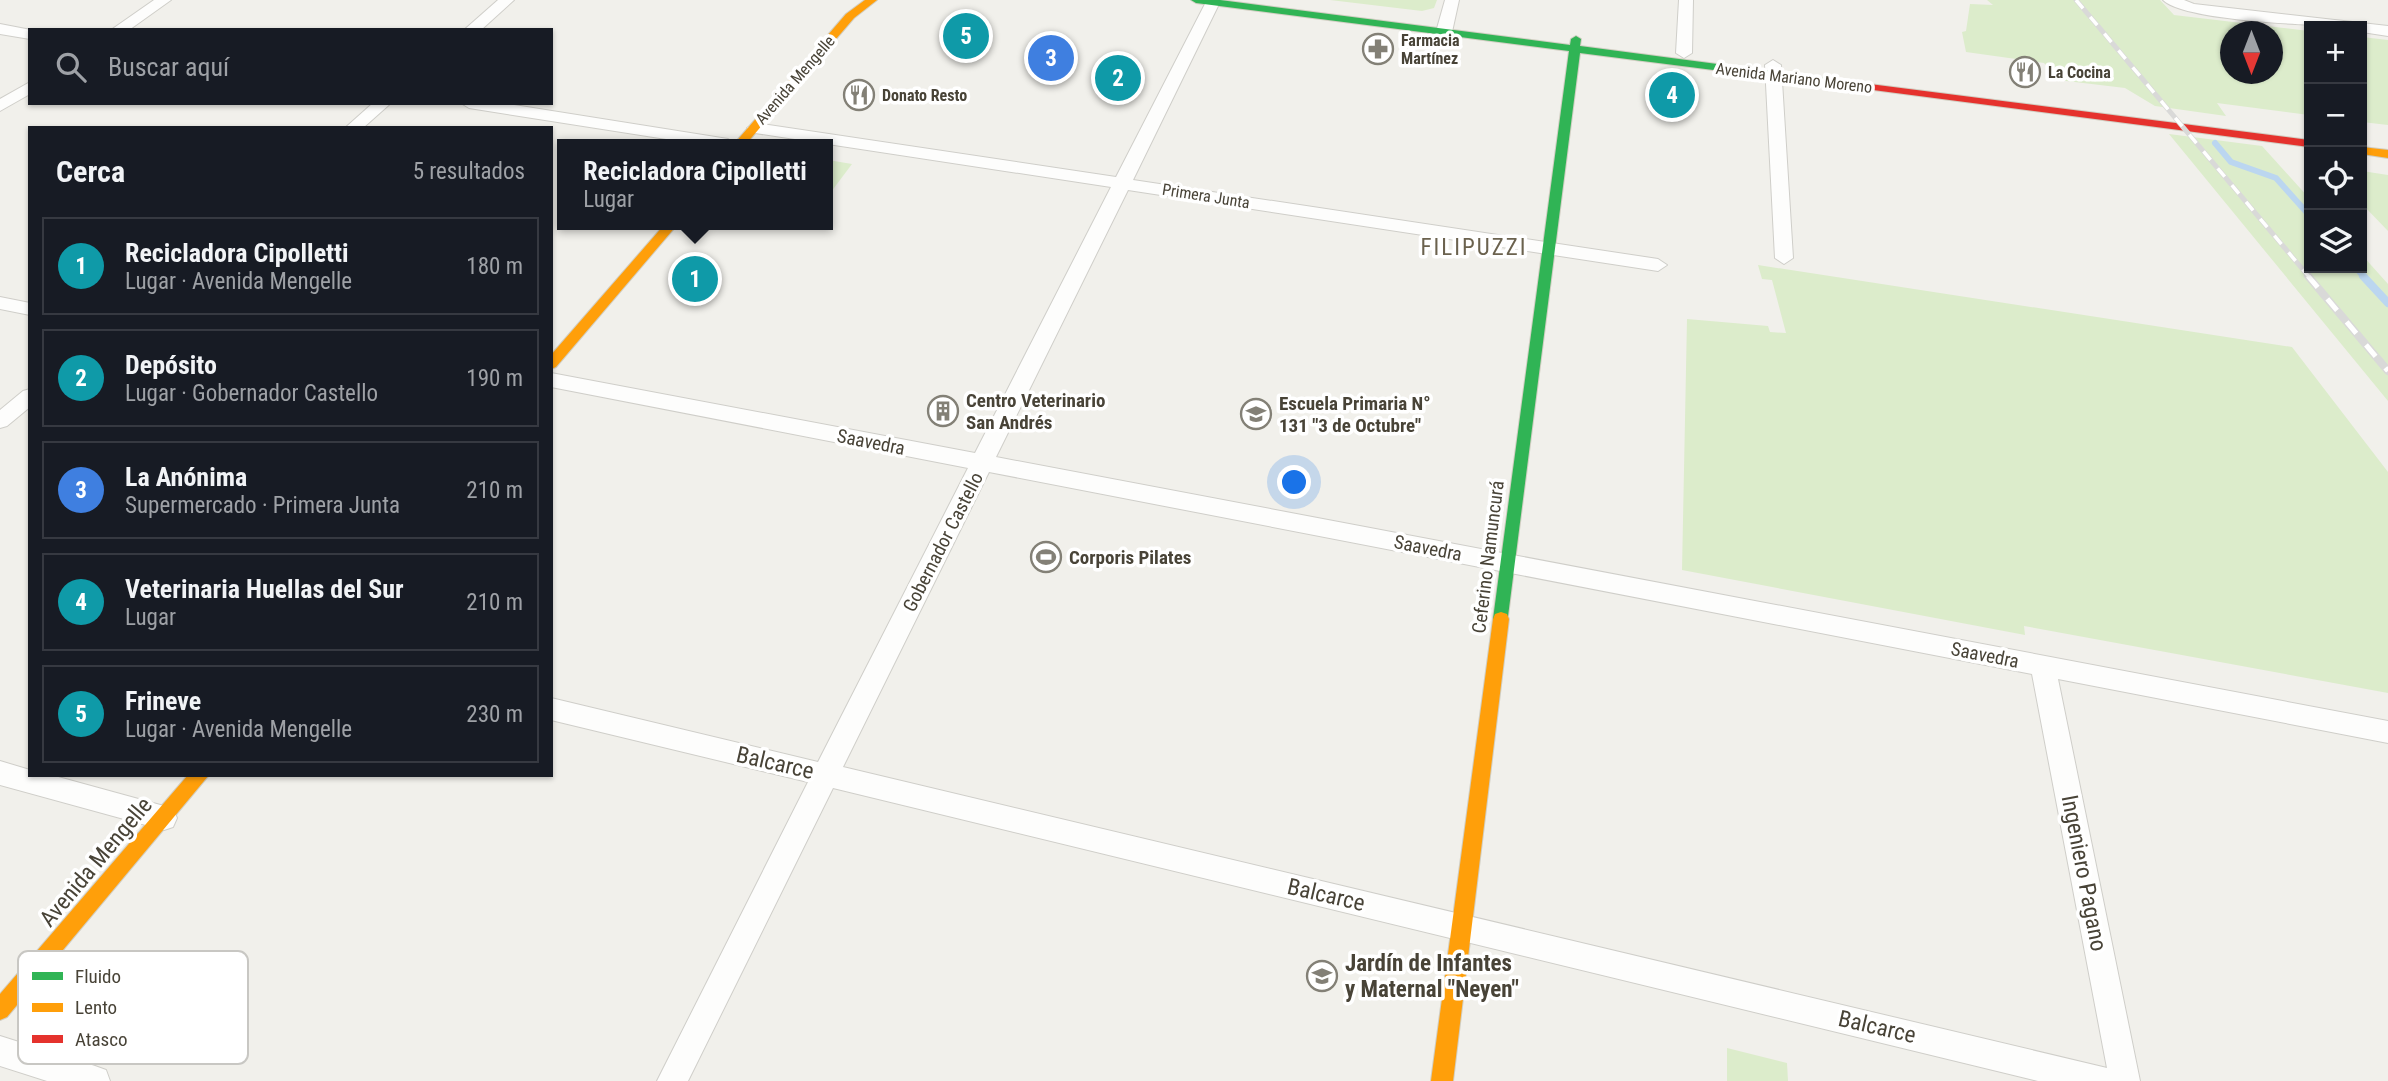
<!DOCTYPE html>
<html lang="es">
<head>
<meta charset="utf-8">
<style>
  body { margin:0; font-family:"Roboto Condensed",sans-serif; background:#242831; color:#f1f3f6 }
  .controls { position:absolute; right:21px; top:21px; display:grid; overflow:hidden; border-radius:0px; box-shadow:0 2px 5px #0004 }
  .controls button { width:63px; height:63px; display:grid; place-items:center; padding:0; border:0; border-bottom:2px solid #363941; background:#171b24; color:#f1f3f6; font:35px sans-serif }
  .compass { position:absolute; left:2220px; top:21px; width:63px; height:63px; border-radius:50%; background:#171b24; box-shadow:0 2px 5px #0004; rotate:180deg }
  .you { position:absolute; left:1295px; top:483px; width:24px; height:24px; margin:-18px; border:5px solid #fff; border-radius:50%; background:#1a73e8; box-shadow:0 0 0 10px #1a73e833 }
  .badge { display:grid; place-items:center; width:46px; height:46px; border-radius:50%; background:#0b8043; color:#fff; font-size:23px; font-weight:700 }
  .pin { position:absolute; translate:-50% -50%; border:4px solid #fff; box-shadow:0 2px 7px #0006 }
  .popup { position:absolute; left:557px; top:139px; width:276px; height:91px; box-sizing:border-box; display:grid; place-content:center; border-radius:0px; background:#171b24; filter:drop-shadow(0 2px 5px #0005); font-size:23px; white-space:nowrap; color:#9ea1a6 }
  .popup b { font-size:26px; color:#f1f3f6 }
  .popup::after { content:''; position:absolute; left:50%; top:100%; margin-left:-14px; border:14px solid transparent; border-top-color:#171b24 }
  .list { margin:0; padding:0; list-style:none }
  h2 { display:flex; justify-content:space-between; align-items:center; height:91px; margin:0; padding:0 28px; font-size:30px }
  h2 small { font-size:23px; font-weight:400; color:#9ea1a6 }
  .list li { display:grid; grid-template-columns:46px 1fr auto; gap:21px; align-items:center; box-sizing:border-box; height:98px; margin:0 14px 14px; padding:0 14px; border:2px solid #363941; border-radius:0px }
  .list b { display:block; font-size:26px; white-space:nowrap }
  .list p { margin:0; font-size:23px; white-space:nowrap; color:#9ea1a6 }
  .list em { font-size:23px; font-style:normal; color:#9ea1a6 }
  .icon { flex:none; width:38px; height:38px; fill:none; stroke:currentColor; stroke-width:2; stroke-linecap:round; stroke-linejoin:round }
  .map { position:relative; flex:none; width:2388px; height:1081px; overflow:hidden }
  .search { position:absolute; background:#171b24; box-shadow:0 2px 5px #0004; left:28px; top:28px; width:525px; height:77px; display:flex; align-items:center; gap:18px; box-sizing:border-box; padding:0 24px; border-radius:0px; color:#9ea1a6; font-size:26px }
  .panel { position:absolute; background:#171b24; box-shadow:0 2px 5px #0004; left:28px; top:126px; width:525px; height:651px; border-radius:0px }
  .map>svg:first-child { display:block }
  .green { fill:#dceccb; fill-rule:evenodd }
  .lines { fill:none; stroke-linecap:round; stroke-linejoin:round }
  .stream-far1 { stroke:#bbd6f0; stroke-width:6 }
  .stream { stroke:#bbd6f0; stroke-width:8 }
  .street-casing { stroke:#cfcec9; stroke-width:2 }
  .fast-casing { stroke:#d1cec2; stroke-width:2 }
  .slow-casing { stroke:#d1cec2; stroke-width:2 }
  .jam-casing { stroke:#d1cec2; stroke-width:2 }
  .street { fill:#fdfdfc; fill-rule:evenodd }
  .fast { fill:#30b455; fill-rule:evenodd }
  .slow { fill:#ff9f0a; fill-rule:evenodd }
  .jam { fill:#e5322d; fill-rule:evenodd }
  .rail-far1-casing { stroke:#d9d9d8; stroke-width:5 }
  .rail-casing { stroke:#d9d9d8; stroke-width:8 }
  .rail-far1 { stroke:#fff; stroke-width:3.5; stroke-dasharray:11; stroke-linecap:butt }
  .rail { stroke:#fff; stroke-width:5; stroke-dasharray:15; stroke-linecap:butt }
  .labels { text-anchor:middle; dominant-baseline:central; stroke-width:7; stroke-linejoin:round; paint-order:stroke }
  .far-poi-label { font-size:16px; font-weight:bold; fill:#484337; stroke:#fff; text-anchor:start }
  .far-street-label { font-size:16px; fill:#484337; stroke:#fff }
  .poi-label { font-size:19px; font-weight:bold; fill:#484337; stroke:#fff; text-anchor:start }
  .street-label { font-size:19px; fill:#484337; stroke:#fff }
  .quarter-label { font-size:23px; letter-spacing:2px; fill:#6b624e; stroke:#fff }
  .near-street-label { font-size:23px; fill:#484337; stroke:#fff }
  .near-poi-label { font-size:23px; font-weight:bold; fill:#484337; stroke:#fff; text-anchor:start }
  .key { fill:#fff; stroke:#c8c7c3; stroke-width:2 }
  .key-label { font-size:19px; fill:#484337 }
</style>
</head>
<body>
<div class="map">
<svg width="2388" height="1081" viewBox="0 0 2388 1081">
  <rect width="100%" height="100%" fill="#f1f0eb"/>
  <!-- green -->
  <path class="green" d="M1330,0H1437L1434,8L1422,11Z
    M1987,0H2160L2174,15L2309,31V115L2217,103L2226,116L2155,106L2125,88L2058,80L2044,63L1966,52L1962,32L1966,31L1970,4L1993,5ZM2230,32H2272V74H2230Z
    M2362,37L2388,40V125L2362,122Z
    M2169,134L2262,146L2309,198V268H2362V255L2388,284V401Z
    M828,160L852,164L828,196Z
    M2362,171L2388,175V231L2362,204Z
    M1758,265L2292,347L2388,472V693L2024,626L2025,635L1682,570L1687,319L1768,326L1770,332L1786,333L1772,280L1762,279Z
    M1727,1048L1787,1063L1788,1081H1727Z"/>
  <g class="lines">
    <!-- stream-far1 -->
    <path class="stream-far1" d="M2215,143L2231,162L2276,178L2309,215
      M2356,268L2365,278"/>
    <!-- stream -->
    <path class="stream" d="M2363,276L2388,303"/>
    <!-- street casing -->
    <g class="street-casing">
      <path id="street" d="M154,0H171L129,30H111Z
        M498,0H514L481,30H464Z
        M1207,0L1220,2L1133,180L1658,259L1667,265L1658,271L1128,190L996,457L2388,721V743L2058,679L2140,1081H2038L833,788L688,1081H657L808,782L551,720V698L818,762L968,468L551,387V373L975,453L1111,187L755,133L747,128L755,123L1116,177ZM989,472L2032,674L2107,1068L843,767Z
        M1445,0H1459L1452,32L1444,37L1436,32Z
        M1679,0H1693L1692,53L1684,58L1676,53Z
        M2163,0H2184L2194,4L2388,26V36L2362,32V26C2326,26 2185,22 2163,0Z
        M0,24L31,30L30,39L0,34Z
        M1773,60L1781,65L1793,258L1784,264L1775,258L1765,65Z
        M30,82V94L0,111V99Z
        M373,103H391L363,128H345Z
        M461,103H502L728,139L736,144H698L469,108Z
        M0,297L30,303V315L0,309Z
        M30,389V407L7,426L0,428V410L23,391Z
        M0,761L30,770V775H51L164,806L173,809L177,818L173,827L164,830L0,785Z
        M0,1036L95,1066L106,1070L110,1081H47L0,1066Z"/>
    </g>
    <!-- fast casing -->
    <g class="fast-casing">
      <path id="fast" d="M1191,0H1220L1570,45L1571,39L1576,36L1581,39L1580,46L1854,82L1860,85L1854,88L1580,53L1507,624H1495L1493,619L1569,51L1196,3Z"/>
    </g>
    <!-- slow casing -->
    <g class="slow-casing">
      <path id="slow" d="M865,0H877L854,18L746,144H734L846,14Z
        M2362,147L2388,150V158L2362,154Z
        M664,225H677L556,367L551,369V355Z
        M1501,612L1507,614L1509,619L1453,1081H1431L1493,619L1495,614Z
        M188,775H209L7,1017L0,1020V994Z"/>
    </g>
    <!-- jam casing -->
    <g class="jam-casing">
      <path id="jam" d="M1854,82L2309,140V147L1850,87L1848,85Z"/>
    </g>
    <!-- street -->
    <use href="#street" class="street"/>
    <!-- fast -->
    <use href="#fast" class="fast"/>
    <!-- slow -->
    <use href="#slow" class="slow"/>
    <!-- jam -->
    <use href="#jam" class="jam"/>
    <!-- rail-far1 casing -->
    <g class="rail-far1-casing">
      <path id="rail-far1" d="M2076,0L2310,278"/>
    </g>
    <!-- rail casing -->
    <g class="rail-casing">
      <path id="rail" d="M2308,276L2388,371"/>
    </g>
    <!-- rail-far1 -->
    <use href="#rail-far1" class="rail-far1"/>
    <!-- rail -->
    <use href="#rail" class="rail"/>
  </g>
  <!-- icons -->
  <defs>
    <g id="pharmacy-ring" transform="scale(1.575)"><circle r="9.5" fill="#fff" stroke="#838076" stroke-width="1.5"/><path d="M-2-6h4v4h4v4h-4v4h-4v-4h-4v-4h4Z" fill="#838076"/></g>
    <g id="restaurant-ring" transform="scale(1.575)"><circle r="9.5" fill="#fff" stroke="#838076" stroke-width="1.5"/><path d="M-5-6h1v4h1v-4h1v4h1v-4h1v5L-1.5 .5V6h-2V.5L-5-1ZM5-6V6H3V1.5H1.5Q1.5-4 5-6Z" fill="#838076"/></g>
    <g id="building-ring" transform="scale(1.575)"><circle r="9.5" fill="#fff" stroke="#838076" stroke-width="1.5"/><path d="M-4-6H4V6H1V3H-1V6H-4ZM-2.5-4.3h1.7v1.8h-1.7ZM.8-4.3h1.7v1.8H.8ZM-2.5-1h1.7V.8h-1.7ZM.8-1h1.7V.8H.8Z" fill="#838076"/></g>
    <g id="school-ring" transform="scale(1.575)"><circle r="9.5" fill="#fff" stroke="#838076" stroke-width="1.5"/><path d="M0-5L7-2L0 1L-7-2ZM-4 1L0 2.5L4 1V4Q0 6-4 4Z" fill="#838076"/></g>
    <g id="stadium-ring" transform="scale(1.575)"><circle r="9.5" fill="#fff" stroke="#838076" stroke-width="1.5"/><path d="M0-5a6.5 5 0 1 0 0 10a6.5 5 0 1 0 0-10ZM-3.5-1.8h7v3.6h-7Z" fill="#838076"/></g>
  </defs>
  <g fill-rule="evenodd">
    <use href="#pharmacy-ring" x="1378" y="49"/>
    <use href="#restaurant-ring" x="2025" y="72"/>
    <use href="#restaurant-ring" x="859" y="95"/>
    <use href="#building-ring" x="943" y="411"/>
    <use href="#school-ring" x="1256" y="414"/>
    <use href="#stadium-ring" x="1046" y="557"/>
    <use href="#school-ring" x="1322" y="976"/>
  </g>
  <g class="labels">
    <!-- far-poi labels -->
    <g class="far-poi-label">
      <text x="1401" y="40">Farmacia<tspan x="1401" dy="18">Martínez</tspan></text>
      <text x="2048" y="72">La Cocina</text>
      <text x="882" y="95">Donato Resto</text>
    </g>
    <!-- far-street labels -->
    <g class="far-street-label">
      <text transform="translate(1794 78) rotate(7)">Avenida Mariano Moreno</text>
      <text transform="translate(795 80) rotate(-49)">Avenida Mengelle</text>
      <text transform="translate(1206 196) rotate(9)">Primera Junta</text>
    </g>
    <!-- poi labels -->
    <g class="poi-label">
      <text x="966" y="400">Centro Veterinario<tspan x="966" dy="22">San Andrés</tspan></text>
      <text x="1279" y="403">Escuela Primaria N°<tspan x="1279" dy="22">131 "3 de Octubre"</tspan></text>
      <text x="1069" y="557">Corporis Pilates</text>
    </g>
    <!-- street labels -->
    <g class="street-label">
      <text transform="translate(871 442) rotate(11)">Saavedra</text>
      <text transform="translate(943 542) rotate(-63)">Gobernador Castello</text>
      <text transform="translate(1428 548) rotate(11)">Saavedra</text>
      <text transform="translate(1488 557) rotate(-83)">Ceferino Namuncurá</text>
      <text transform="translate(1985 655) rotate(11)">Saavedra</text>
    </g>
    <!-- quarter labels -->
    <g class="quarter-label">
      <text x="1474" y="247">FILIPUZZI</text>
    </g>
    <!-- near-street labels -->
    <g class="near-street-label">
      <text transform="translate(775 763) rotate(13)">Balcarce</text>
      <text transform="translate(96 862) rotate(-50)">Avenida Mengelle</text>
      <text transform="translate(2084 873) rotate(79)">Ingeniero Pagano</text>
      <text transform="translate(1326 895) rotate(13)">Balcarce</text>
      <text transform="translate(1877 1027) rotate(13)">Balcarce</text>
    </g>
    <!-- near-poi labels -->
    <g class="near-poi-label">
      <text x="1345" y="963">Jardín de Infantes<tspan x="1345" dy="26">y Maternal "Neyen"</tspan></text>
    </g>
  </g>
  <!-- legend -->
  <rect x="18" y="951" width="230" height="113" rx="10" class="key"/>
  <rect x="32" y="972" width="31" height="8" fill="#30b455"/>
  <rect x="32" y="1003" width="31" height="9" fill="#ff9f0a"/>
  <rect x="32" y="1035" width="31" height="8" fill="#e5322d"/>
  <g class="key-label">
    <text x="75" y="983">Fluido</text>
    <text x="75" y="1014">Lento</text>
    <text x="75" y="1046">Atasco</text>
  </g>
</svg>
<div class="controls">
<button>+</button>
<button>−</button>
<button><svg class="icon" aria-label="locate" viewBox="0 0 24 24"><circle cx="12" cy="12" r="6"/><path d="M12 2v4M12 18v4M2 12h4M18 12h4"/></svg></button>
<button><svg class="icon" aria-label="layers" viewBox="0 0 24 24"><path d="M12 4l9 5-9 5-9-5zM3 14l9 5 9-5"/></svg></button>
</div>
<svg class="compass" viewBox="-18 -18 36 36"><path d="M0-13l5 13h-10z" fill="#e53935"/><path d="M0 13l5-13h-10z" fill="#9ea1a6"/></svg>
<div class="you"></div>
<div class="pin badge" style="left:695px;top:279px;background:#0f9aa8">1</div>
<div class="popup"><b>Recicladora Cipolletti</b>Lugar</div>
<div class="pin badge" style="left:1118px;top:78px;background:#0f9aa8">2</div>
<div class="pin badge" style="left:1051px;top:58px;background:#3f7fe0">3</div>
<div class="pin badge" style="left:1672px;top:95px;background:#0f9aa8">4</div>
<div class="pin badge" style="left:966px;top:36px;background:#0f9aa8">5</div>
<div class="search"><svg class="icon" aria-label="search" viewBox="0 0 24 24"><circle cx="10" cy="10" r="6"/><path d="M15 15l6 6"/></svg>Buscar aquí</div>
<section class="panel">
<h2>Cerca<small>5 resultados</small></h2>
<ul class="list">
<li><span class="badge" style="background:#0f9aa8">1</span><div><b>Recicladora Cipolletti</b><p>Lugar · Avenida Mengelle</p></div><em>180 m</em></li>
<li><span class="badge" style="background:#0f9aa8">2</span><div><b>Depósito</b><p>Lugar · Gobernador Castello</p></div><em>190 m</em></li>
<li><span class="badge" style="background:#3f7fe0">3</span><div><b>La Anónima</b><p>Supermercado · Primera Junta</p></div><em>210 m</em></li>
<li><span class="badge" style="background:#0f9aa8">4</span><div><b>Veterinaria Huellas del Sur</b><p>Lugar</p></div><em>210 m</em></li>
<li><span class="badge" style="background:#0f9aa8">5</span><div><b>Frineve</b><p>Lugar · Avenida Mengelle</p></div><em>230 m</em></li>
</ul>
</section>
</div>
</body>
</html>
